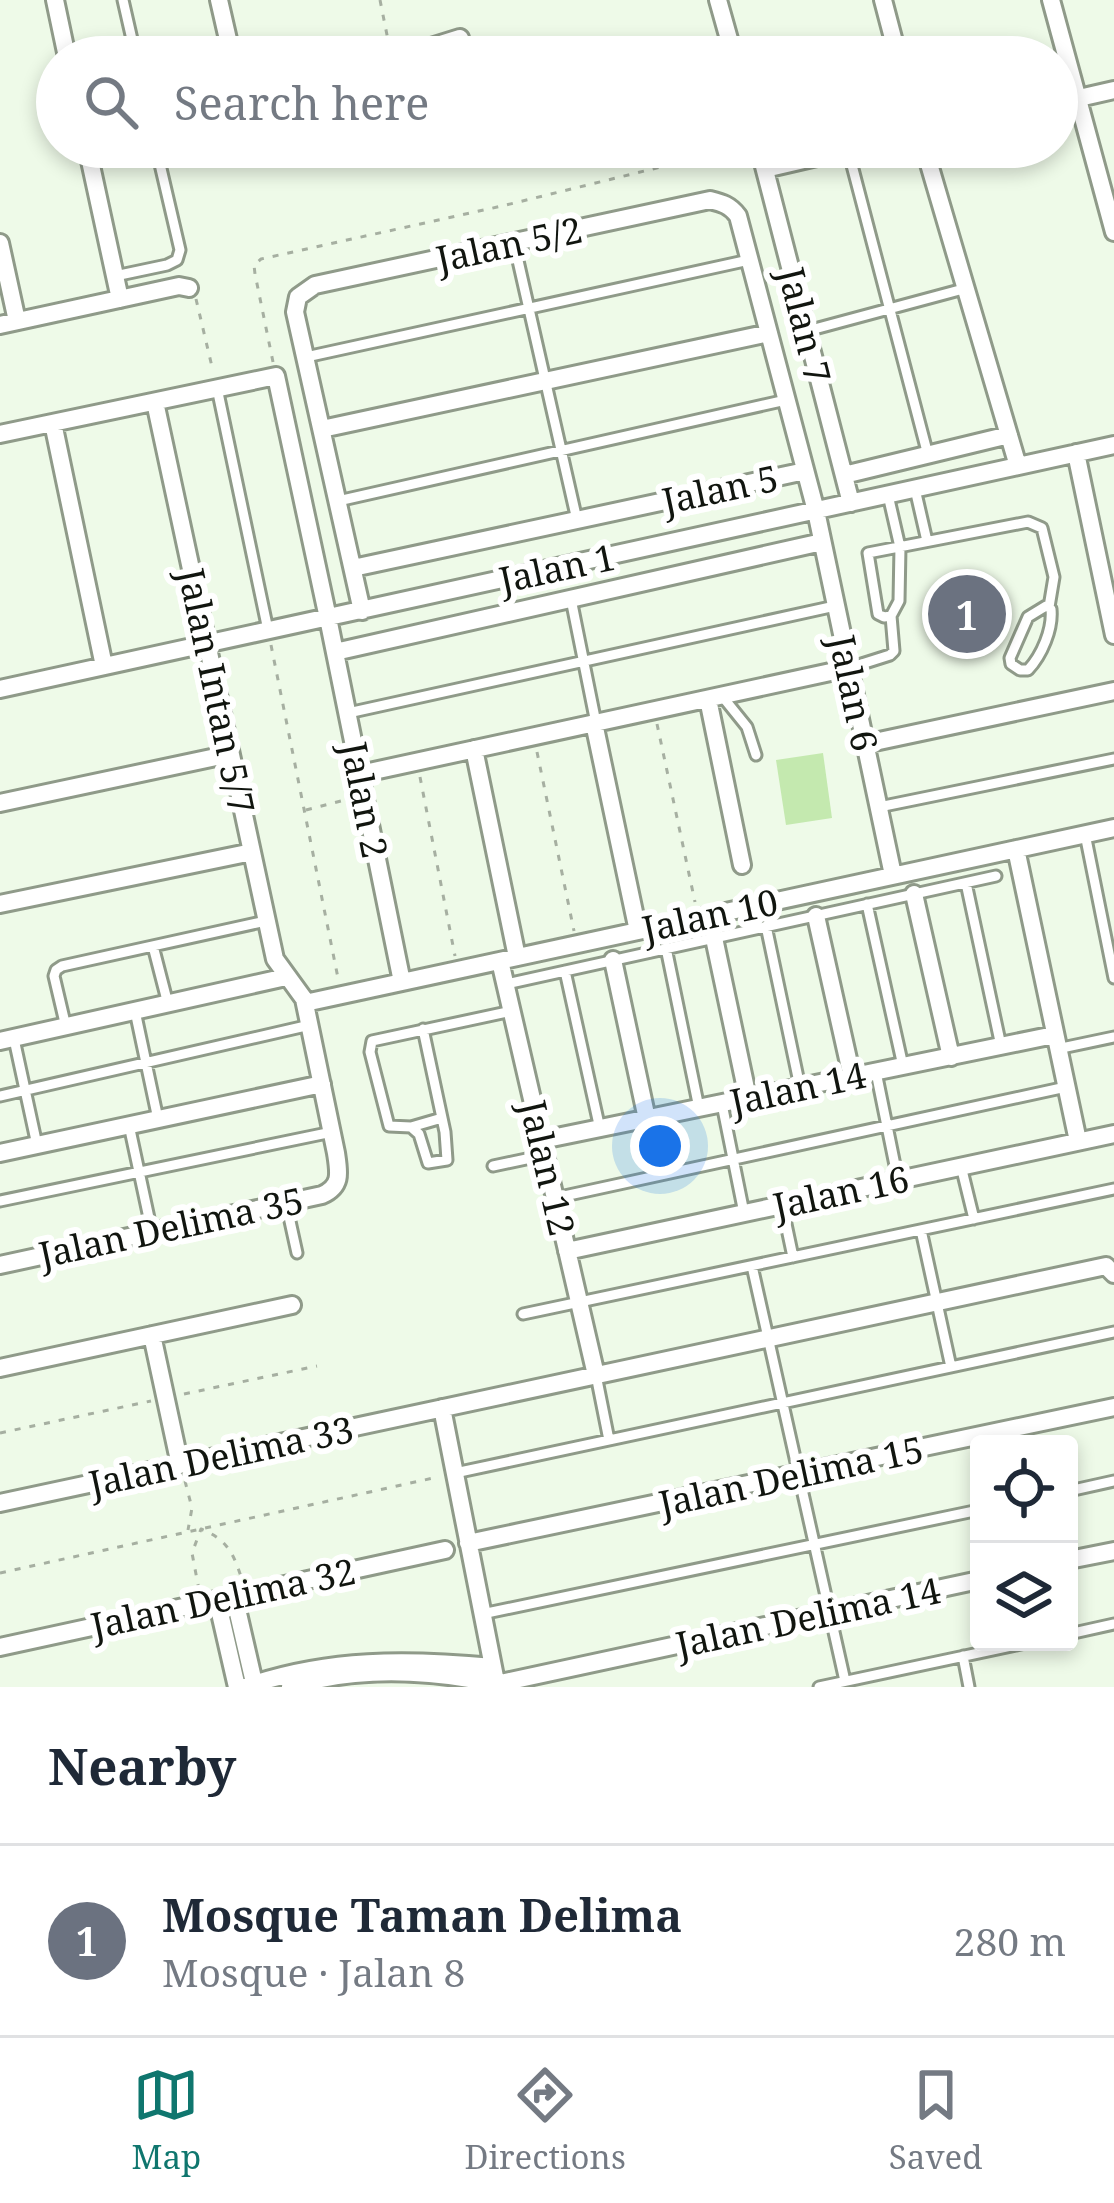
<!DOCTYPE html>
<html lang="en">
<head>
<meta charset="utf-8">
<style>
  body { margin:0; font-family:"Noto Serif",serif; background:#f6f6f7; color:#1f2937 }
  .controls { position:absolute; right:36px; bottom:36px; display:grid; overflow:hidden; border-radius:12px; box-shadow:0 6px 18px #0003 }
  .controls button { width:108px; height:108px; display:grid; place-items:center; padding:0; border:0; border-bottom:3px solid #e0e1e3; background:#fff; color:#1f2937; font:60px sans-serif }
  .you { position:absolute; left:660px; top:1146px; width:42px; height:42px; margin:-30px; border:9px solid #fff; border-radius:50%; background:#1a73e8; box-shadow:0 0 0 18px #1a73e833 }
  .badge { display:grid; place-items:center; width:78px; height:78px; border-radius:50%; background:#0f766e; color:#fff; font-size:39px; font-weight:700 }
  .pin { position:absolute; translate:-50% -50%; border:6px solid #fff; box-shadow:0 3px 12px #0006 }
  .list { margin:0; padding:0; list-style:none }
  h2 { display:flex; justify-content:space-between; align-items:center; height:156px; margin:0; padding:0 48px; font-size:51px }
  h2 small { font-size:39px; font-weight:400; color:#747a83 }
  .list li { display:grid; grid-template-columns:78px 1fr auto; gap:36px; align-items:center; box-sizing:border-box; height:192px; padding:0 48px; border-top:3px solid #e0e1e3 }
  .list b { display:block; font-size:45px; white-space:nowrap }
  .list p { margin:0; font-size:39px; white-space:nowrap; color:#747a83 }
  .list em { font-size:39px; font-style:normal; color:#747a83 }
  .icon { flex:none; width:66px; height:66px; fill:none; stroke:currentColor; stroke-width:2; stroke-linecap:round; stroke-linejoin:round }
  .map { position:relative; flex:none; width:1114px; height:1687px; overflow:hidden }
  .search { position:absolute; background:#fff; box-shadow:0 6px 18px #0003; left:36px; right:36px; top:36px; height:132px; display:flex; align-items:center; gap:30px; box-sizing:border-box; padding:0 42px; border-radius:66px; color:#747a83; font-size:45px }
  .sheet { height:348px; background:#fff }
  nav { display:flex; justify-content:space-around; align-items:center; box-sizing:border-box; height:168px; border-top:3px solid #e0e1e3; background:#fff; font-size:33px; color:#747a83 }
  nav a { display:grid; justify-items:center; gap:6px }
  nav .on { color:#0f766e }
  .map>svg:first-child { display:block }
  .green { fill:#c4e9af }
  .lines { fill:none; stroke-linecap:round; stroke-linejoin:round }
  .lane-casing { stroke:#8f9a89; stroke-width:15 }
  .street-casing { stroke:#8f9a89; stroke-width:22 }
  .path { stroke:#a6afa1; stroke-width:3; stroke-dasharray:6 9; stroke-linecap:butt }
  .lane { stroke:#fff; stroke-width:9 }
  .street { stroke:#fff; stroke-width:16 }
  .labels { text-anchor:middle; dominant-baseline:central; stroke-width:12; stroke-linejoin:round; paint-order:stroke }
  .street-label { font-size:36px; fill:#11150f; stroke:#fff }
</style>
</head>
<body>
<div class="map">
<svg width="1114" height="1687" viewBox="0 0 1114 1687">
  <rect width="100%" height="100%" fill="#eefae8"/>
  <!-- green -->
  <path class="green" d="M823,753L832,818L786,825L776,760Z"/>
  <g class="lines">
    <!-- lane casing -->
    <g class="lane-casing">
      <path id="lane" d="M123,0L136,57
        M848,150L928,455
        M514,243L577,520
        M115,276L167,265L177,260L180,250L156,147
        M807,331L967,288
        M306,357L749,260
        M217,388L268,630
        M915,489L927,541
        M338,501L786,400
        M571,599L596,723
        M1046,606L1051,609C1053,629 1042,655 1028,670H1020L1011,664L1010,658L1028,617Z
        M891,616L884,617L878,614L868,553L1028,522L1042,528L1054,577L1049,607
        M849,668L890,655L894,651L891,616L899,601L900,547L888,495
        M722,696L747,727L756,755
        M348,713L835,606
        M879,807L1114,759
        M1085,834L1114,978
        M966,883L1001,1046
        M867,904L903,1066
        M766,926L800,1087
        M153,946L168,1004
        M666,948L699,1108
        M565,971L600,1129
        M506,984L996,876
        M135,1011L158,1119
        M66,1027L54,976L56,970L62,966L266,921
        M14,1039L37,1145
        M1057,1049L1114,1037
        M876,1072L898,1180
        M0,1096L310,1025
        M722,1104L744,1213
        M442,1118L411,1127L389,1126L370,1052L372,1041L512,1011
        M129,1125L152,1232
        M411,1127L419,1134L428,1163L447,1160L445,1132L423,1029
        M493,1166L545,1155
        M961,1166L974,1219
        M555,1198L1066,1087
        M0,1201L332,1132
        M286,1203L297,1253
        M782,1205L793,1257
        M921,1230L951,1367
        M752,1266L845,1681
        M523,1314L1114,1189
        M596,1375L609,1440
        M455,1473L1114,1332
        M1069,1491L1114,1481
        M482,1614L979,1510
        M1069,1634L1114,1624
        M963,1656L969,1687
        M819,1687L1030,1642"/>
    </g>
    <!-- street casing -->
    <g class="street-casing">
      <path id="street" d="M55,0L67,57
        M219,0L232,57
        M718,0L734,57
        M883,0L898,57
        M1051,0L1114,232
        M399,57L460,38
        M1057,103L1114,90
        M87,147L120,299
        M759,147L851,503
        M924,147L1018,466
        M765,169L860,147
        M0,243L17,321
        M0,325L179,286L189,288
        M53,423L104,666
        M322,429L769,333
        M0,434L276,376L328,618L402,982
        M1076,453L1114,635
        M844,475L1009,435
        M353,568L805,471
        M362,611L295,312L298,297L315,285L710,200C722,203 730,205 738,216L816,511L893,875
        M335,652L822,542
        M0,689L1114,445
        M708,699L742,865
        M594,723L638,931
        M865,744L1114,691
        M474,749L517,957
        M360,774L849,668
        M0,803L230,754
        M1016,849L1078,1141
        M914,894L951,1057
        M0,904L252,852
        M816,916L852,1077
        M714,938L748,1098
        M613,960L647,1119
        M500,961L596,1375
        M305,1003L1114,828
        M0,1041L286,977
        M542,1140L1054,1035
        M0,1153L322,1084
        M567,1251L1114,1134
        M0,1265L322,1195C342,1186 339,1173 336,1153L304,999L275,959L155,402
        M152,1335L180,1465
        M0,1368L292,1305
        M442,1408L497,1687
        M0,1503L1106,1266L1114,1274
        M468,1543L1114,1407
        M1069,1560L1114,1551
        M234,1596L255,1687
        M217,1600L237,1687
        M0,1647L445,1550
        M245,1687C327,1658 408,1659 493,1667
        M290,1687C356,1666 429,1670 496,1684L979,1580"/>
    </g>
    <!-- path -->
    <path class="path" d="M380,0L389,45
      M196,299L213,371
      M273,362L255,274L254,265L261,259L502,206L742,147
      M271,645L339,983
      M657,724L695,902
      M537,752L574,931
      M420,777L455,956
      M306,810L349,799
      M184,1394L317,1366
      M0,1433L151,1401
      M185,1481L192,1508L188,1530
      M0,1573L438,1477
      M199,1590L192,1553L201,1529C227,1539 234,1554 242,1580"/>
    <!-- lane -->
    <use href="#lane" class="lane"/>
    <!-- street -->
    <use href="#street" class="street"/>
  </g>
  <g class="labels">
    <!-- street labels -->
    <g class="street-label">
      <text transform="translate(509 244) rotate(-12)">Jalan 5/2</text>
      <text transform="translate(805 325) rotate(76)">Jalan 7</text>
      <text transform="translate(720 489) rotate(-12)">Jalan 5</text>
      <text transform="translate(557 568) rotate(-12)">Jalan 1</text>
      <text transform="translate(217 691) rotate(78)">Jalan Intan 5/7</text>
      <text transform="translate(854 693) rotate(78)">Jalan 6</text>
      <text transform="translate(365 800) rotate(79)">Jalan 2</text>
      <text transform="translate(710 915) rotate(-12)">Jalan 10</text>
      <text transform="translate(798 1088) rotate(-12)">Jalan 14</text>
      <text transform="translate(548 1168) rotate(77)">Jalan 12</text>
      <text transform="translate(841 1192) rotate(-12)">Jalan 16</text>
      <text transform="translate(171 1227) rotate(-12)">Jalan Delima 35</text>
      <text transform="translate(221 1456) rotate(-12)">Jalan Delima 33</text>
      <text transform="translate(791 1476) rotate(-12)">Jalan Delima 15</text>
      <text transform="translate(223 1598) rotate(-12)">Jalan Delima 32</text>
      <text transform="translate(808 1617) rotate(-12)">Jalan Delima 14</text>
    </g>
  </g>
</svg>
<div class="controls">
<button><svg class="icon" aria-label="locate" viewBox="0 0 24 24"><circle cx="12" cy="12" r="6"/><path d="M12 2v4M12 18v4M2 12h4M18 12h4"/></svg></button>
<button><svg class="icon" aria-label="layers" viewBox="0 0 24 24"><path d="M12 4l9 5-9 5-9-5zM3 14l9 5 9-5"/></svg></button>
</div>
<div class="you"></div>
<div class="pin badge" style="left:967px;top:614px;background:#6b7280">1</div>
<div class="search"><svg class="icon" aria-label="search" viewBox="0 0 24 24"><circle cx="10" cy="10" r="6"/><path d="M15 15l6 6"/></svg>Search here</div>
</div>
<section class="sheet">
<h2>Nearby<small></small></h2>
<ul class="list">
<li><span class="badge" style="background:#6b7280">1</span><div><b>Mosque Taman Delima</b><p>Mosque · Jalan 8</p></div><em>280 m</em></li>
</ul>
</section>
<nav>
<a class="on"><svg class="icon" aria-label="map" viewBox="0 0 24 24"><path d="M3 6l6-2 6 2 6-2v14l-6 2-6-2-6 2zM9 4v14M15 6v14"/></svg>Map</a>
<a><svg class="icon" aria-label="directions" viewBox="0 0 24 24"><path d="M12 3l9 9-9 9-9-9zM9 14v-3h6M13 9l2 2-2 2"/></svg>Directions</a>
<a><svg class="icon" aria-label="saved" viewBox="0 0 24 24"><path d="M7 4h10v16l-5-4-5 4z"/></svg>Saved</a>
</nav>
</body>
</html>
